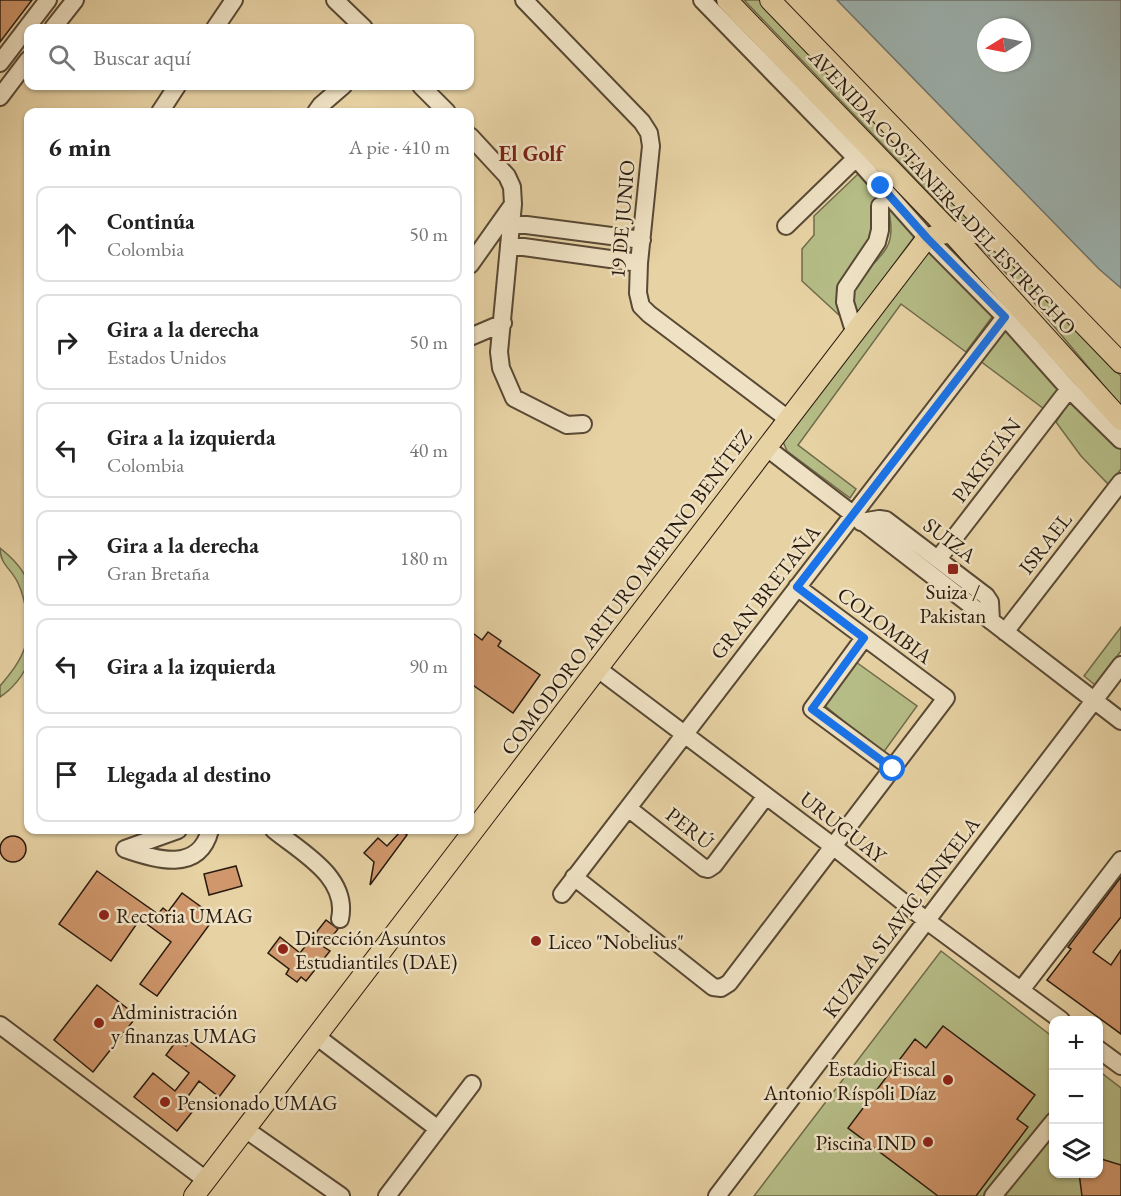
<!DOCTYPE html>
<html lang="es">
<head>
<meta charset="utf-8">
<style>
  body { margin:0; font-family:"EB Garamond",serif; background:#f6f6f6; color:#222 }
  .controls { position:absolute; right:18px; bottom:18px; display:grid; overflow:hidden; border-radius:12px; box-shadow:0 2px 4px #0004 }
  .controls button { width:54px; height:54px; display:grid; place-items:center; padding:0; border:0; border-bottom:2px solid #e0e0e0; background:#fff; color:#222; font:30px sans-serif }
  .compass { position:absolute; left:977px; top:18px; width:54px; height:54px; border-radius:50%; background:#fff; box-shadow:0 2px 4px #0004; rotate:260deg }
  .stop { position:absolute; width:18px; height:18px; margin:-14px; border:4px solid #1a73e8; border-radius:50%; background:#fff }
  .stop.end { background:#1a73e8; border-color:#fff; box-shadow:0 2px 6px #0008 }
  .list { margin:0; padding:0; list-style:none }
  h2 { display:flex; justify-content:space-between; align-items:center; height:78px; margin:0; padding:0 24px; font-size:26px }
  h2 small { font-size:20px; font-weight:400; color:#767676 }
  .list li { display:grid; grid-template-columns:39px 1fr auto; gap:18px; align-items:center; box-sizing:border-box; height:96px; margin:0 12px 12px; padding:0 12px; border:2px solid #e0e0e0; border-radius:12px }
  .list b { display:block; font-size:22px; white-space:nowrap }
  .list p { margin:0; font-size:20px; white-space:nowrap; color:#767676 }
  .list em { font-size:20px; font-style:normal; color:#767676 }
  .icon { flex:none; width:33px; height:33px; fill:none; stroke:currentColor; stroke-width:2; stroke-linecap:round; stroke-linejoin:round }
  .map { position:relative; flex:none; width:1121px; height:1196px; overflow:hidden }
  .search { position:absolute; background:#fff; box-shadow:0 2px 4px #0004; left:24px; top:24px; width:450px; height:66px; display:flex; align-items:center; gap:15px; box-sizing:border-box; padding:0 21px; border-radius:12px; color:#767676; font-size:22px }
  .panel { position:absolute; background:#fff; box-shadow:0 2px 4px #0004; left:24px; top:108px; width:450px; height:726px; border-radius:12px }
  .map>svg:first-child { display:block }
  .green { fill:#b5bc86; stroke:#6f6b4a; stroke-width:1.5 }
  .water { fill:#9db4b2; stroke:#6f7670; stroke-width:1.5; fill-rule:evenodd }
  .building { fill:#d0976c; stroke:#291a0e; stroke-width:1.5 }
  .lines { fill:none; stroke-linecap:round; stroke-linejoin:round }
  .minor-casing { stroke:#584834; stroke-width:20 }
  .major-casing { stroke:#291a0e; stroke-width:22 }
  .minor { stroke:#efe2c4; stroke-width:16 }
  .major { stroke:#e7d2a4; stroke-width:20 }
  .route { stroke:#1a73e8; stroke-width:8 }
  .poi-dot { fill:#8f2418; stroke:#efe2c4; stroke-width:2 }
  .labels { text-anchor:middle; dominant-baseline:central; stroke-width:5; stroke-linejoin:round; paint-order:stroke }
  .street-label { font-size:21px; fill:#291a0e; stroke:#efe2c4 }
  .poi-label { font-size:21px; fill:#291a0e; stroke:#efe2c4; text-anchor:start }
  .neighbourhood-label { font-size:22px; font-weight:bold; fill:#7a1f14; stroke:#efe2c4 }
</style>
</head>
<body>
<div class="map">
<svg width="1121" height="1196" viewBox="0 0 1121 1196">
  <rect width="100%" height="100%" fill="#e7d2a4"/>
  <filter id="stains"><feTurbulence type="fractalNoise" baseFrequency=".00333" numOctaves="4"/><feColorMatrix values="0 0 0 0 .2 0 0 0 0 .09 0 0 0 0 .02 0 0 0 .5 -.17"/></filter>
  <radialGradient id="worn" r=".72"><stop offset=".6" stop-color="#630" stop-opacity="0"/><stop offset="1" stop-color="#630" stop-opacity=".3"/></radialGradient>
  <!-- green -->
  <path class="green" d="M744,0H764L973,219L969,222L956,221Z
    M858,174L876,194L878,221L876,238L846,274L839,315L802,281V249L814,235V216Z
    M888,204L912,230L914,237L856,316C845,273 869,277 887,247C894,234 890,218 888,204Z
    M973,239L991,243L1121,376V406L1031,299Z
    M926,248L995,313L966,352L901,304L798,445L856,489L850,498L787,451L782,439Z
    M1005,327L1062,387L1044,409L979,360Z
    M1072,398L1121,446V469L1109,485L1081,456L1056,422Z
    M0,548C10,556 22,567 27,580C30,586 30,652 28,660C26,674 11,690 0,697V686C10,674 20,662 25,647C30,628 26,600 18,583C11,568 0,565 0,548Z
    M1121,627V651L1095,685L1084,676Z
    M856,662L917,706L883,753L824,705Z
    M941,951L1053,1037L1054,1174H1098L1099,1071L1121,1088V1196H754Z"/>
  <!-- water -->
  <path class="water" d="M837,0H1121V288L1099,269ZM986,27H1022V63H986Z"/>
  <!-- building -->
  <path class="building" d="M0,0H32L0,42Z
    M470,631L482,640L488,632L501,641L498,646L540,675L513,713L470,683Z
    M401,831L407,835L370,885L374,862L364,853L378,838L387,846Z
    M0 849a13 13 0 1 1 26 0a13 13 0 1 1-26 0Z
    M236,866L242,886L209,895L204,874Z
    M97,871L158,914L163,908L168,912L182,893L215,917L157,996L140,984L171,942L140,919L111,961L59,924Z
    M1121,877V917L1093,952L1111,965L1121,950V1034L1047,980L1071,949L1068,947Z
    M326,920L338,929L324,947L330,951L306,981L301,977L297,982L286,974L289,969L268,953L280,937L300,953Z
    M97,985L137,1016L93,1072L54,1040Z
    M943,1026L1035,1095L1017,1119L1028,1127L976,1196H938L848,1128L915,1039L926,1048Z
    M177,1040L186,1046L189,1041L235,1076L219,1097L199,1081L186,1099L196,1107L177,1131L134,1097L153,1073L175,1091L189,1073L166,1055Z
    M1098,1158L1121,1165V1196H1082L1079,1173H1098Z"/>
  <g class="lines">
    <!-- minor casing -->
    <g class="minor-casing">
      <path id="minor" d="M335,0L364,28
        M524,0L642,122L649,133L651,146L639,263L638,293L641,306L649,314L788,419
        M702,0L856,158L927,238L1005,317L1069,389L1121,440
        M53,28L75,0
        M215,28L234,0
        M0,63L48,0
        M421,86L447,112
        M0,97L28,60
        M160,112L177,86
        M316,112L321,105L343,86
        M470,136L507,176L512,187L513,204L499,352L501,368L514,398L567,425L583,424
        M511,223L642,240
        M786,226L856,158
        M509,245L639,263
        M470,265L511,207
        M854,331L845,302L846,288L877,242L880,230V206
        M470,337L503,323
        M767,448L1121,721
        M861,522L879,519L886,520L986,596L990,602L991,621
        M938,559L1069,389
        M1005,632L1121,482
        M864,638L812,709L893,769
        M598,669L834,847L927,921L1061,1020
        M628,808L704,868L708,869L714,865L766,796
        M274,830C301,852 349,877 340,919
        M125,849C156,860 199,873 210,830
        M125,849L178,830
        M574,877L713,987L721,988L729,983L946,698L797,587
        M562,894L1005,317
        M1021,990L1121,860
        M0,1025L206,1180
        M316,1036L438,1129
        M1098,1049L1121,1066
        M245,1129L341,1196
        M387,1196L472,1084
        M717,1196L1121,665
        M993,1196L1054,1121"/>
    </g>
    <!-- major casing -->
    <g class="major-casing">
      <path id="major" d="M727,0L950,231L1121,420
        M770,0L1121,363
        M194,1196L927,238C961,228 976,228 1006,246"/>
    </g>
    <!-- minor -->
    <use href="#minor" class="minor"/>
    <!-- major -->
    <use href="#major" class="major"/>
  </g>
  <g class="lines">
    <!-- route -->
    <path class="route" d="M881,186L927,238L1005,317L797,587L864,638L812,709L893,769"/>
  </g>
  <!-- markers -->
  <g class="poi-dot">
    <rect x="947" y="563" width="12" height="12" rx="3"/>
    <circle cx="104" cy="915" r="6"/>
    <circle cx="536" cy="941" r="6"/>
    <circle cx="283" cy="949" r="6"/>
    <circle cx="99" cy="1023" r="6"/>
    <circle cx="948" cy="1080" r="6"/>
    <circle cx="165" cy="1102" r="6"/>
    <circle cx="928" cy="1142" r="6"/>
  </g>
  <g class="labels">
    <!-- street labels -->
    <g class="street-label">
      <text transform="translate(943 192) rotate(47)">AVENIDA COSTANERA DEL ESTRECHO</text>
      <text transform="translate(622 219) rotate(-85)">19 DE JUNIO</text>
      <text transform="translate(986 460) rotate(-53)">PAKISTÁN</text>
      <text transform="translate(950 540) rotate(37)">SUIZA</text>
      <text transform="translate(1045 543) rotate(-52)">ISRAEL</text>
      <text transform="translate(626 592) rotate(-53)">COMODORO ARTURO MERINO BENÍTEZ</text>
      <text transform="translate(765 592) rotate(-52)">GRAN BRETAÑA</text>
      <text transform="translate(885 625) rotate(37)">COLOMBIA</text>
      <text transform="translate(843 827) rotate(38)">URUGUAY</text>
      <text transform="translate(690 828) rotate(38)">PERÚ</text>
      <text transform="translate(901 917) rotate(-53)">KUZMA SLAVIC KINKELA</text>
    </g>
    <!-- poi labels -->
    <g class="poi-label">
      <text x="953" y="591" text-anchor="middle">Suiza /<tspan x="953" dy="24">Pakistan</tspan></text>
      <text x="116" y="915">Rectoria UMAG</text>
      <text x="295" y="937">Dirección Asuntos<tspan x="295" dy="24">Estudiantiles (DAE)</tspan></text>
      <text x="548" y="941">Liceo "Nobelius"</text>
      <text x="111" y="1011">Administración<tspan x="111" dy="24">y finanzas UMAG</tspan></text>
      <text x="936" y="1068" text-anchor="end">Estadio Fiscal<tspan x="936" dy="24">Antonio Ríspoli Díaz</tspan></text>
      <text x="177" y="1102">Pensionado UMAG</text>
      <text x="916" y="1142" text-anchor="end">Piscina IND</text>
    </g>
    <!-- neighbourhood labels -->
    <g class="neighbourhood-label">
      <text x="531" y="153">El Golf</text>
    </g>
  </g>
  <rect width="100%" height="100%" filter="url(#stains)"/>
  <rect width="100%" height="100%" fill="url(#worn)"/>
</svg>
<div class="controls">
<button>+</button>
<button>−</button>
<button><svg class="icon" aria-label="layers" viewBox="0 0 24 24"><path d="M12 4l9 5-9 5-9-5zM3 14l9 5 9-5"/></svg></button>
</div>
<svg class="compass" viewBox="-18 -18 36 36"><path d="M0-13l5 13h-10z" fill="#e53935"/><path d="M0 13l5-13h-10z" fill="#767676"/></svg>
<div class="stop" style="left:893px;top:769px"></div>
<div class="stop end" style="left:881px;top:186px"></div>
<div class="search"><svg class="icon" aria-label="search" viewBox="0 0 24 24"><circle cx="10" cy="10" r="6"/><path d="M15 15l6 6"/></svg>Buscar aquí</div>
<section class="panel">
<h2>6 min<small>A pie · 410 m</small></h2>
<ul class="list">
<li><svg class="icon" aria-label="ahead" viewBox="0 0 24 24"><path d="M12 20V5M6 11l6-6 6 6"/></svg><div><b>Continúa</b><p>Colombia</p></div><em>50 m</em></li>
<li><svg class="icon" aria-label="right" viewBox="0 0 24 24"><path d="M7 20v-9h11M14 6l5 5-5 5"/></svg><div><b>Gira a la derecha</b><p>Estados Unidos</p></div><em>50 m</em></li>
<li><svg class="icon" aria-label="left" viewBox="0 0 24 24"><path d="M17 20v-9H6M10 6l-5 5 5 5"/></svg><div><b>Gira a la izquierda</b><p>Colombia</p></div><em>40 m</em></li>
<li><svg class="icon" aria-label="right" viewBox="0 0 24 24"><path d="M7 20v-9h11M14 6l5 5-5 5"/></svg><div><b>Gira a la derecha</b><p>Gran Bretaña</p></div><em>180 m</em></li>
<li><svg class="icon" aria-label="left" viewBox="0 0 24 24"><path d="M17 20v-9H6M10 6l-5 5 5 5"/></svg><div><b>Gira a la izquierda</b></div><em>90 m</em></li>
<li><svg class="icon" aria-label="arrive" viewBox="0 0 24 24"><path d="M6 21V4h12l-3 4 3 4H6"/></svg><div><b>Llegada al destino</b></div></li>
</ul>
</section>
</div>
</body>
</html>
